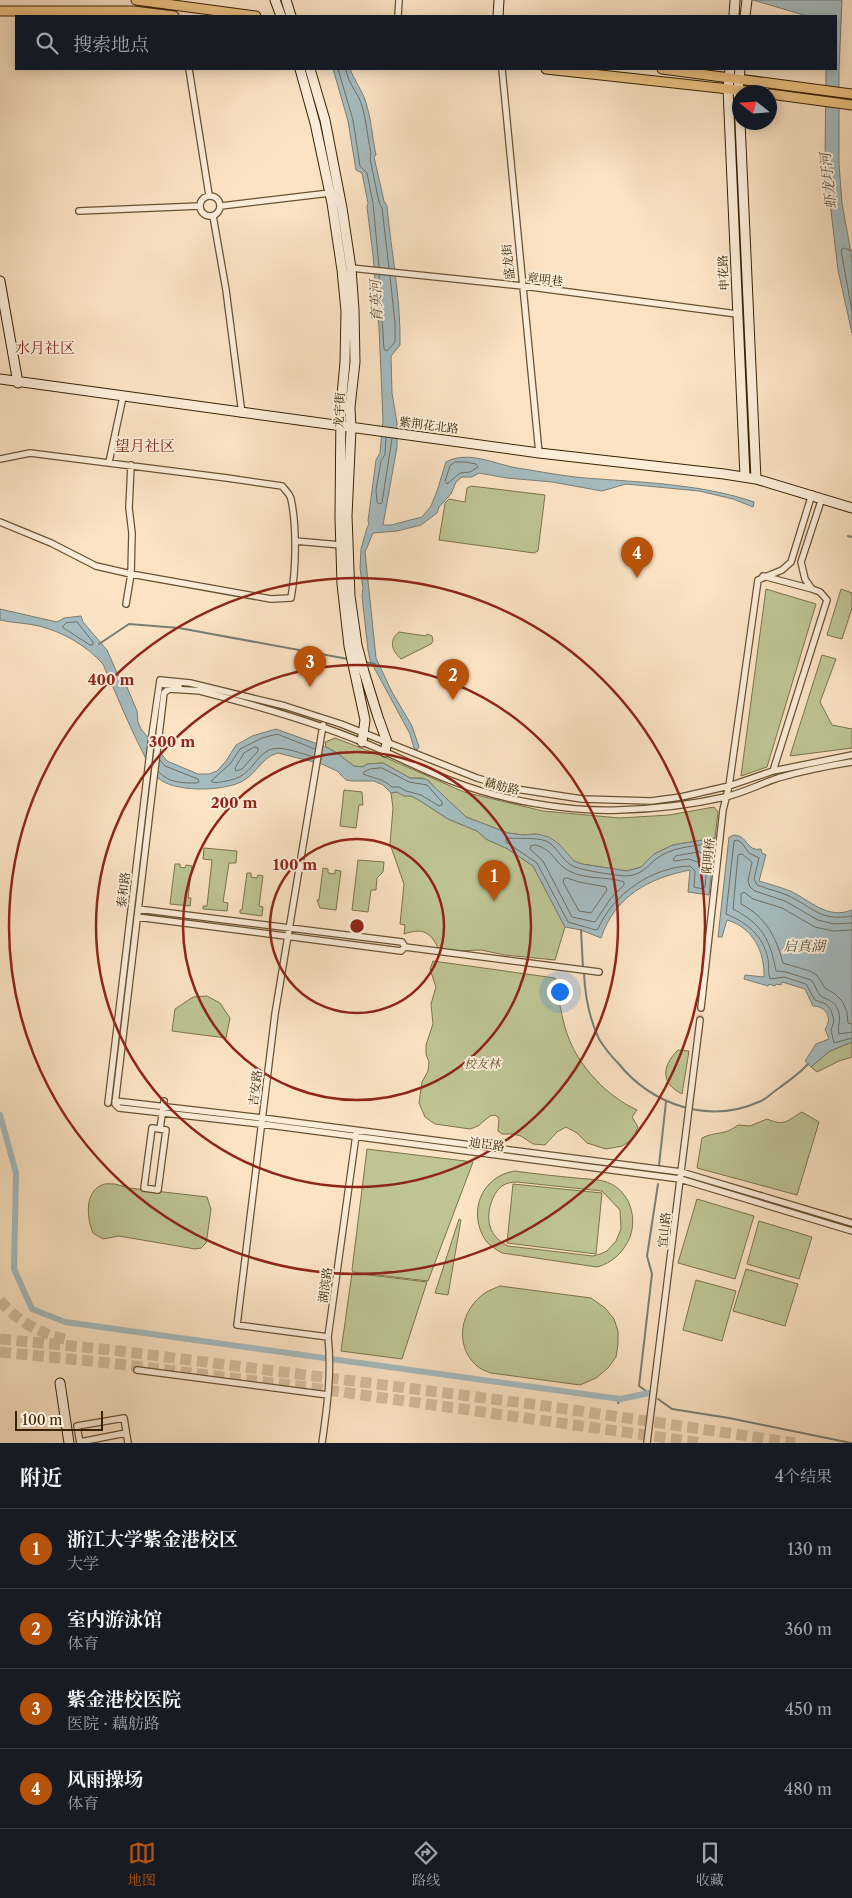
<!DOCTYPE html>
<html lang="zh">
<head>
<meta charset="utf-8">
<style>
  body { margin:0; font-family:"Libre Caslon Text","Noto Serif SC",serif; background:#242831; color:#f1f3f6 }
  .compass { position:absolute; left:732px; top:85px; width:45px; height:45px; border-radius:50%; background:#171b24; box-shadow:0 2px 12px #0003; rotate:287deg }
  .scale { position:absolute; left:15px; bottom:12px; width:88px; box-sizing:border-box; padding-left:5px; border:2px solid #382202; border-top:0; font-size:14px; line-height:18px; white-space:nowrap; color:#382202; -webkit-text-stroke:4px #fcedd9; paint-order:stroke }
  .you { position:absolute; left:559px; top:991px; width:18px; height:18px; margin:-12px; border:4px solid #fff; border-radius:50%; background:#1a73e8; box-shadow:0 0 0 8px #1a73e833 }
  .badge { display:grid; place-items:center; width:32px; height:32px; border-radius:50%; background:#b45309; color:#fff; font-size:16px; font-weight:700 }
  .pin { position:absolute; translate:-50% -41px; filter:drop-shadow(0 1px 2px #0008) }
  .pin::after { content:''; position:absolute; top:26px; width:18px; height:15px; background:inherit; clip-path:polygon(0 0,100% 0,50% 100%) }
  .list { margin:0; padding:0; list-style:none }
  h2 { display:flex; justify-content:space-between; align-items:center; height:65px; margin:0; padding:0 20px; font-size:21px }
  h2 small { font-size:16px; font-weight:400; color:#9ea1a6 }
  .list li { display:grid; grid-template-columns:32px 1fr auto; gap:15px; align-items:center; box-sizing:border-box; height:80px; padding:0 20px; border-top:1px solid #363941 }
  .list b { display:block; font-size:19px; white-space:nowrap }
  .list p { margin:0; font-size:16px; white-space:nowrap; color:#9ea1a6 }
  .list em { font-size:16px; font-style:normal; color:#9ea1a6 }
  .icon { flex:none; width:28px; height:28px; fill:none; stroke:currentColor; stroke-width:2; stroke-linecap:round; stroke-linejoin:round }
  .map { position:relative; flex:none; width:852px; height:1443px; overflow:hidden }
  .search { position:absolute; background:#171b24; box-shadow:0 2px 12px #0003; left:15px; right:15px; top:15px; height:55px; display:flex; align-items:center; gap:12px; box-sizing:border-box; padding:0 18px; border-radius:0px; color:#9ea1a6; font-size:19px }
  .sheet { height:385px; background:#171b24 }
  nav { display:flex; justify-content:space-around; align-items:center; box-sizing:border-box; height:70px; border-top:1px solid #363941; background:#171b24; font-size:14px; color:#9ea1a6 }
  nav a { display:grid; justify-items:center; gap:2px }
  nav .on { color:#b45309 }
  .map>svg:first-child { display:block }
  .green { fill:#bec494; stroke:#7b734b; fill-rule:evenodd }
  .water { fill:#a5bbbf; stroke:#797e73 }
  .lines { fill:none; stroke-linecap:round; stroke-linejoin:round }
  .shore { stroke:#6e6e60; stroke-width:1 }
  .stream { stroke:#797e73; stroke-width:2 }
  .canal { stroke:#a5bbbf; stroke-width:6 }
  .street-tunnel { stroke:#d4bc9d; stroke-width:5.5; stroke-dasharray:5.5 3; stroke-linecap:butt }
  .highway-tunnel { stroke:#d4bc9d; stroke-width:11; stroke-dasharray:11 5.5; stroke-linecap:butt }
  .street-casing { stroke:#695232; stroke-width:8 }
  .secondary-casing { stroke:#382202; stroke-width:11 }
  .primary-casing { stroke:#382202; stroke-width:11 }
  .street { stroke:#fcedd9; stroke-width:5.5 }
  .secondary { stroke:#fcedd9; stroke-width:9 }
  .primary { stroke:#eec282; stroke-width:9 }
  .ring { fill:none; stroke:#8f2418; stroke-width:2.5 }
  .labels { text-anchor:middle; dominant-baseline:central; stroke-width:4; stroke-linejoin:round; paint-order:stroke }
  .street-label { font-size:12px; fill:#382202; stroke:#fcedd9 }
  .park-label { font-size:12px; font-style:italic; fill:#60532e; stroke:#fcedd9 }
  .water-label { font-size:14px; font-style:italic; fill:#59503b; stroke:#fcedd9 }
  .quarter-label { font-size:15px; fill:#7a1f14; stroke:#fcedd9 }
  .centre { fill:#8f2418; stroke:#fcedd9; stroke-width:2.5 }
  .ring-label { font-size:15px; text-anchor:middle; font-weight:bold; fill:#8f2418; stroke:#fcedd9; stroke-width:4; stroke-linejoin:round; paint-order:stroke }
</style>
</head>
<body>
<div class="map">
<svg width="852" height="1443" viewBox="0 0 852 1443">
  <rect width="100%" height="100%" fill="#fbe3c4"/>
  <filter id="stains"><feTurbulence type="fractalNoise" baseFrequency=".004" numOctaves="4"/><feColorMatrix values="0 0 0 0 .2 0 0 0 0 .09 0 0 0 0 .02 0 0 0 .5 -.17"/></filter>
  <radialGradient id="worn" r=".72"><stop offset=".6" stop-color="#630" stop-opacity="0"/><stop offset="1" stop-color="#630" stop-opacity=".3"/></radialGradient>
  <!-- green -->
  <path class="green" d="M471,486L545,495L538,551L534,553L439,540L445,503L449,499L465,502L467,488Z
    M766,589L816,604L767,767L741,776Z
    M841,589L852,593V608L842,639L827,635Z
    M399,632L426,636L427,634L432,636L433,641L431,644L401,659C391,650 389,640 399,632Z
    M822,655L836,659L820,702L832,725L852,729V748L790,756Z
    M335,738L382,756L464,792L543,811L620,818L669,815L714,807L718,812L715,838L673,845L654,854L641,867L627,871L582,864L574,861L537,834L523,835L508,833L466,817L438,792L429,781L423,778H410L383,763L368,764L362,767L354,766L337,753L326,747L325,742Z
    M344,790L362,792L363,805H359L356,828L340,826Z
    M398,792L404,796H411L419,800L448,819L477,831L486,839L508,849L533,866L565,927L555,960L505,955L481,950L457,951L438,948C430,931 422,928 404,934L405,925L400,924L404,884L390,844L393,808L391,793Z
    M204,848L237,851L236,863H229L223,902L228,903L227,911L203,909V906H207L212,860L203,859Z
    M358,860L384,862L383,872L377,878L376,890H371L368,912L352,910Z
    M175,864H180V867L185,868L186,865L192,866L188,898H191L190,906L170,904Z
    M323,868L328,869V873L335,874V870L341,871L336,910L320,908L317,900H319Z
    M247,873H251V877L257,878L258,875L263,876L259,906L263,907L262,916L240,913V910H242Z
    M433,961L555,978C563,1022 565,1047 596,1080C607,1092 622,1103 637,1110L632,1117L638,1127L633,1139L622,1146L606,1149L587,1143L577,1133L566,1127L557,1132L545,1145L533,1144L521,1136L513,1134H502L498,1131L499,1118L495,1115L490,1116L478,1126L470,1129L435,1124L425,1117L419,1103L422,1082L428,1071L429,1062L426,1054V1045L433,1024L431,1004L436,987L430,969Z
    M207,996L220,1003L230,1018L226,1038L172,1031L175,1009L193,997Z
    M852,1042V1057L839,1061L817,1072L811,1067L830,1051Z
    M678,1050L689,1051L682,1094C660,1083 662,1066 678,1050Z
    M802,1112L819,1122L797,1195L697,1168L702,1138C716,1131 724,1136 738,1125L750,1126L767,1119C786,1127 787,1120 802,1112Z
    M367,1149L473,1162L428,1281L353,1272L352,1270Z
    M515,1171C535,1174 556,1176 576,1178C585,1179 595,1179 603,1181C628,1187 638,1215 630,1237C624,1252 612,1263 597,1267L502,1253C497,1250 490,1246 486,1241C467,1213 481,1176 515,1171ZM517,1182L602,1191L620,1210L621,1229L616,1241L607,1251L600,1254L593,1256L508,1246C500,1242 492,1235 490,1226C486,1214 492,1193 502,1186C506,1183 512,1182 517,1182Z
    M115,1184L129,1188L207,1197L211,1209L207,1238L206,1243L201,1248L195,1249L119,1236L103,1239L93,1233C87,1219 84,1192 102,1185C105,1183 111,1184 115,1184Z
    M513,1184L602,1193L596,1254L507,1243Z
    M697,1199L754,1216L735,1279L678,1263Z
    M459,1219L461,1220L448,1295L435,1293Z
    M759,1221L812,1237L799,1279L747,1264Z
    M746,1269L798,1284L785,1326L733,1311Z
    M352,1273L427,1282L402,1359L341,1351Z
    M696,1280L736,1291L722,1341L683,1330Z
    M500,1286L591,1298L605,1308L614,1319L618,1331V1344L616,1357L608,1368L596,1378L580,1385L491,1373C486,1371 480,1369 477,1366C453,1345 461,1309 485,1293C490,1290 495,1288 500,1286Z"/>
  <!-- water -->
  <path class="water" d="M753,0H842L839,70V164L842,203L852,259V333L838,270L825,160L826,69H836V16H807Z
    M333,69H350C354,79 360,88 364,97C371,115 372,136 376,155L374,157L384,201L387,206C391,252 401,298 400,345L391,356L392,393L397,423V447L383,525H391L422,517L431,506L437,491L446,462C467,450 495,464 517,468C544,472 572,478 600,479C652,483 704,485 754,502L753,507L733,499L699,491L626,484L602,491L552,482L507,478L479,473L472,477H462L456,482L451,494L439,507L437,513L421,525L397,531L373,533L365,552L376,658L392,692L412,726L419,747L417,750L414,748L410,734L370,660L368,650L362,596L363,588L360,568L361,549L367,528L369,524L368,521L376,460L380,453L383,420L379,327L373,255L367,207L368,203L362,173L356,170L348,121Z
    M0,609L57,622L64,618L81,616L83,622L107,650L117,673L127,687L137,711L138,722L141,729L167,761L198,774H209L217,771L226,761L236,745L252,736L276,729L326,747L337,753L354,766L362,767L368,764L383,763L410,778L426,779L466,817L508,833L523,835L537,834L549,837L559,844L574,861L582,864L627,871L641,867L654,854L673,845L715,838L709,895L688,892L690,870C649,878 615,896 601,938L581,930L565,927L533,866L508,849L486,839L477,831L448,819L419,800L411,796H404L397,792L391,793L383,785L374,781H352L346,780L337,771L322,764L278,753C260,757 256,778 236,784C216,791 174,792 158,778C153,774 149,765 146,759C130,728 117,696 103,664C87,646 63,632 39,626C27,623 13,623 0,620Z
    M734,835C749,836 746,852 761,849L762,853L766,855L759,881C769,884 780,887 790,891C810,900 827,920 852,910V1042L830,1051L811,1067L805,1061L816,1044L829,1039L825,1029C833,1018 826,1006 813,1006L805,989L782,982L781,985L776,984L775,986L769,984L768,986L744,979L745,975L764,977C765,951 752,927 727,920L722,937H718L729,837Z"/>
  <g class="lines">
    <!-- shore -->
    <path class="shore" d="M338,69L353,120L360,166L367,173L373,203L379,267
      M346,69C347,80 354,88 359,98C366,113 367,136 371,153L370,159L379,202L382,208L389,268
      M852,251L844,248L841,250L852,311
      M379,275L384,349L387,351L395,342V323L390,276
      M386,438L385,454L381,461L376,490L377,502L379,504L382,503L383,496L392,439
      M455,462H466L476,464L478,467L470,472L460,473L447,484L445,481L450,466Z
      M77,622L93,642V645H90L62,627L66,623Z
      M255,747L258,748V751L242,769L236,771L235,768L244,753Z
      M314,757C302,754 284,746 272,749C254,754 254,777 226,781C220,782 215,784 211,781L230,764L240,749L262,738L277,734L315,749
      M382,768L409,782L427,785L442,802V805L439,806L421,795L406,791L399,787H392C380,777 375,779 363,774L364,772L370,769Z
      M159,772C168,783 183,783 197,783L199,782L198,779L165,766L160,760
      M508,838C520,839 535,837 546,841C557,846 561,859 571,865C578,870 618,876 627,876C641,875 647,867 656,859C670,848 691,846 708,844L709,847L705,887L703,889L694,887L695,871L690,866C652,867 613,894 598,929L596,930L568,922L537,863L506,842V839Z
      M536,845C554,850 555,864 569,871C586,880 607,876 624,882V885L611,898L595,922L572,917L543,861L530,849L531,846Z
      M700,852L702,854L700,863L689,859L675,861L673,860L676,856Z
      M567,878L579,882L606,887L607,890L591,913L579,911L563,882L564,879Z
      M852,916C820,922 813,907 787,895C777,891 767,889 757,885L754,879L759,858L749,853L742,843L737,840L734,841L726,914C746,922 763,935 768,959C769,966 768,973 770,979L784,977L806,984L815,1000L826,1004L831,1010L834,1021L831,1030L834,1043L852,1038
      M852,923L834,924L818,920L785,901L755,891L750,887L748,881L752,862L742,854L738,855L733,909C762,924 770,939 776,971L786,972L811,980C815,984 816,990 819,994C827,1002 835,998 839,1013C841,1021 837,1027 839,1034L852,1032
      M852,930L833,931L815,927L782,908L753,899L744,892L741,894V904C766,917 776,937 783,963L810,971L817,975L825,988L835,994L843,1002L847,1012L848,1023L852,1024"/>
    <!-- stream -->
    <path class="stream" d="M848,536L852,537
      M99,644L129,624L179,628L348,659
      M365,662L375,664
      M581,930L583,968
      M584,973C585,995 589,1018 599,1039C604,1047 611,1056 618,1063C652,1105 709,1125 761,1101C767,1098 773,1092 779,1088C790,1080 799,1074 808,1064
      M659,1165L666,1102
      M649,1393L639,1386L652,1274L647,1256L658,1184
      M658,1399L672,1409L729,1418L851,1443
      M618,1403L620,1399"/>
    <!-- canal -->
    <path class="canal" d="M0,1115L16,1173L14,1269L32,1309L65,1322L620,1399L649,1393"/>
    <!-- street-tunnel -->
    <path class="street-tunnel" d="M700,1020L701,1008"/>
    <!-- highway-tunnel -->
    <path class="highway-tunnel" d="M0,1300C17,1322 42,1334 68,1340
      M0,1339L112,1350L539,1405L795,1443
      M0,1352L109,1363L306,1387L702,1443"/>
    <!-- street casing -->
    <g class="street-casing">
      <path id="street" d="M398,16L399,0
        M189,69L209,195
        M502,69L539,453
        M200 206a10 10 0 1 1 20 0a10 10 0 1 1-20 0Z
        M221,206L330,193
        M79,211L200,206
        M213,216L226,290L242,414
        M351,268L523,286L737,314
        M0,459L30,453L227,478L282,486C285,490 290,494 291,499C297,527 296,570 291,598L271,599L131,574L96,566L51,543L0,522
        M109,462L123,397
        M295,541L341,545
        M763,576L812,589
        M126,604L131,574L132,533L129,508L131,465
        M160,684L179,686
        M200,691C255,705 309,720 362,742C393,754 422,770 452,781C501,800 567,812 619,810C655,809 690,805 725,797C743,793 760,784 778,778C802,771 827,766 852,762
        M202,691L169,689L164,693L115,1104L119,1108L261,1124L680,1179L852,1231
        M323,725L275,1014L237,1325L328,1337
        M773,771L827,600L820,592L812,589L805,579L801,562L822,498
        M138,909L402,942L405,947
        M137,917L401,951L405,947L599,972
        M701,1008L723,810L729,786L758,580L782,570L791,562L812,494
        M115,1101L262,1118L681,1172L852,1223
        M108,1103L152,735L160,680L190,683L285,706L341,724L477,778L516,789L582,799L651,801L681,797L729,786L773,771L852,755
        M160,1129L166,1130L158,1190L144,1188L152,1128L160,1129L164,1101
        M137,1370L328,1395
        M80,1442L126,1433
        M80,1443L77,1426L124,1418L128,1443
        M322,1443C327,1408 332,1372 328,1337L356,1135
        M647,1443L700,1020"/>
    </g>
    <!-- secondary casing -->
    <g class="secondary-casing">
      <path id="secondary" d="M275,0L281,16
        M286,0L291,16
        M498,16L499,0
        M734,16L735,0
        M745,16L747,0
        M300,69L315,123L332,203L342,270L346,311L345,362L341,406L340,518L342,584L349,646L365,720L362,742
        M310,69L325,120L342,208L351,268L354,310L355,362L350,407L351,429L347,516L350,596L357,645L364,672L378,717L387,742L385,752
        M730,69L728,89L745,477
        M740,122L756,479
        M740,122L738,90L740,69
        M0,281L18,383
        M0,379L539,453L724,474L756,479L852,508
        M60,1383L69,1443"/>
    </g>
    <!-- primary casing -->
    <g class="primary-casing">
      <path id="primary" d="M136,0L256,16
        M0,11H133L174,16
        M546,69L756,92
        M662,69L852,94
        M770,94L852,105"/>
    </g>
    <!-- street -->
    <use href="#street" class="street"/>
    <!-- secondary -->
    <use href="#secondary" class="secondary"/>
    <!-- primary -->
    <use href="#primary" class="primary"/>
  </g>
  <!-- distance rings -->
  <g class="ring">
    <circle cx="357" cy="926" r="87"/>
    <circle cx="357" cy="926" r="174"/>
    <circle cx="357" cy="926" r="261"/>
    <circle cx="357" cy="926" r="348"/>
  </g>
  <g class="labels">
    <!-- street labels -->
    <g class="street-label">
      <text transform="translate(508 262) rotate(-96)">盛龙街</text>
      <text transform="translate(723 273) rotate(-92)">申花路</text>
      <text transform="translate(545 279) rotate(7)">章明巷</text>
      <text transform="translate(339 410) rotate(-88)">龙宇街</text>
      <text transform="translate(429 425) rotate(7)">紫荆花北路</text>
      <text transform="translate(502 786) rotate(14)">藕舫路</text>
      <text transform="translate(708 856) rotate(-84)">阳明桥</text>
      <text transform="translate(123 890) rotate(-83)">泰和路</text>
      <text transform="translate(255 1088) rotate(-83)">吉安路</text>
      <text transform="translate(487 1144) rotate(8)">迪臣路</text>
      <text transform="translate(664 1230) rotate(-84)">宜山路</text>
      <text transform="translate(325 1285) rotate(-82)">湖滨路</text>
    </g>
    <!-- park labels -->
    <g class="park-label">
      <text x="482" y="1063">校友林</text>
    </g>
    <!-- water labels -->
    <g class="water-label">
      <text transform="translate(828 181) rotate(-96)">虾龙圩河</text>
      <text transform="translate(376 301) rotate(-93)">育英河</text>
      <text x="804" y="946">启真湖</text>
    </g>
    <!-- quarter labels -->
    <g class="quarter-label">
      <text x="45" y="347">水月社区</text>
      <text x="145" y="445">望月社区</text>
    </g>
  </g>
  <circle cx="357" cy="926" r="8" class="centre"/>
  <g class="ring-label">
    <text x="111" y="685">400 m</text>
    <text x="172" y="747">300 m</text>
    <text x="234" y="808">200 m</text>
    <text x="295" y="870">100 m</text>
  </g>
  <rect width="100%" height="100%" filter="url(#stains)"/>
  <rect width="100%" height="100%" fill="url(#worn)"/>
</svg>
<svg class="compass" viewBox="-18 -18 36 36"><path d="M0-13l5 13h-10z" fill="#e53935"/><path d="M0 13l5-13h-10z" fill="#9ea1a6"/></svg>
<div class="scale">100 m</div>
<div class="you"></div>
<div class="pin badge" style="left:494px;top:901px">1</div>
<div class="pin badge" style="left:453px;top:700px">2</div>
<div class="pin badge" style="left:310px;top:687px">3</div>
<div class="pin badge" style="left:637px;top:578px">4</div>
<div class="search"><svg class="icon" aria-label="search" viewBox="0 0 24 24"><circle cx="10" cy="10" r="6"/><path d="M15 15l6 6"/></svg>搜索地点</div>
</div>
<section class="sheet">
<h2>附近<small>4个结果</small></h2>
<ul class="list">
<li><span class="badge">1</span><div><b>浙江大学紫金港校区</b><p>大学</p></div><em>130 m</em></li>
<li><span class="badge">2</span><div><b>室内游泳馆</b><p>体育</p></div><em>360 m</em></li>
<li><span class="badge">3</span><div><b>紫金港校医院</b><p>医院 · 藕舫路</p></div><em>450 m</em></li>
<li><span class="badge">4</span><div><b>风雨操场</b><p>体育</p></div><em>480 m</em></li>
</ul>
</section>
<nav>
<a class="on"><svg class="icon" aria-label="map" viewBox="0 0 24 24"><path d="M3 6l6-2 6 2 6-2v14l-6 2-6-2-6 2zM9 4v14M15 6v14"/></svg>地图</a>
<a><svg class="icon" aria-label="directions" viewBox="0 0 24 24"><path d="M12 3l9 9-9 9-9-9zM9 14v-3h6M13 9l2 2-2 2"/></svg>路线</a>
<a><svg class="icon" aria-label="saved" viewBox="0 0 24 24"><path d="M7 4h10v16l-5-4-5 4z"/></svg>收藏</a>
</nav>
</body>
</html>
